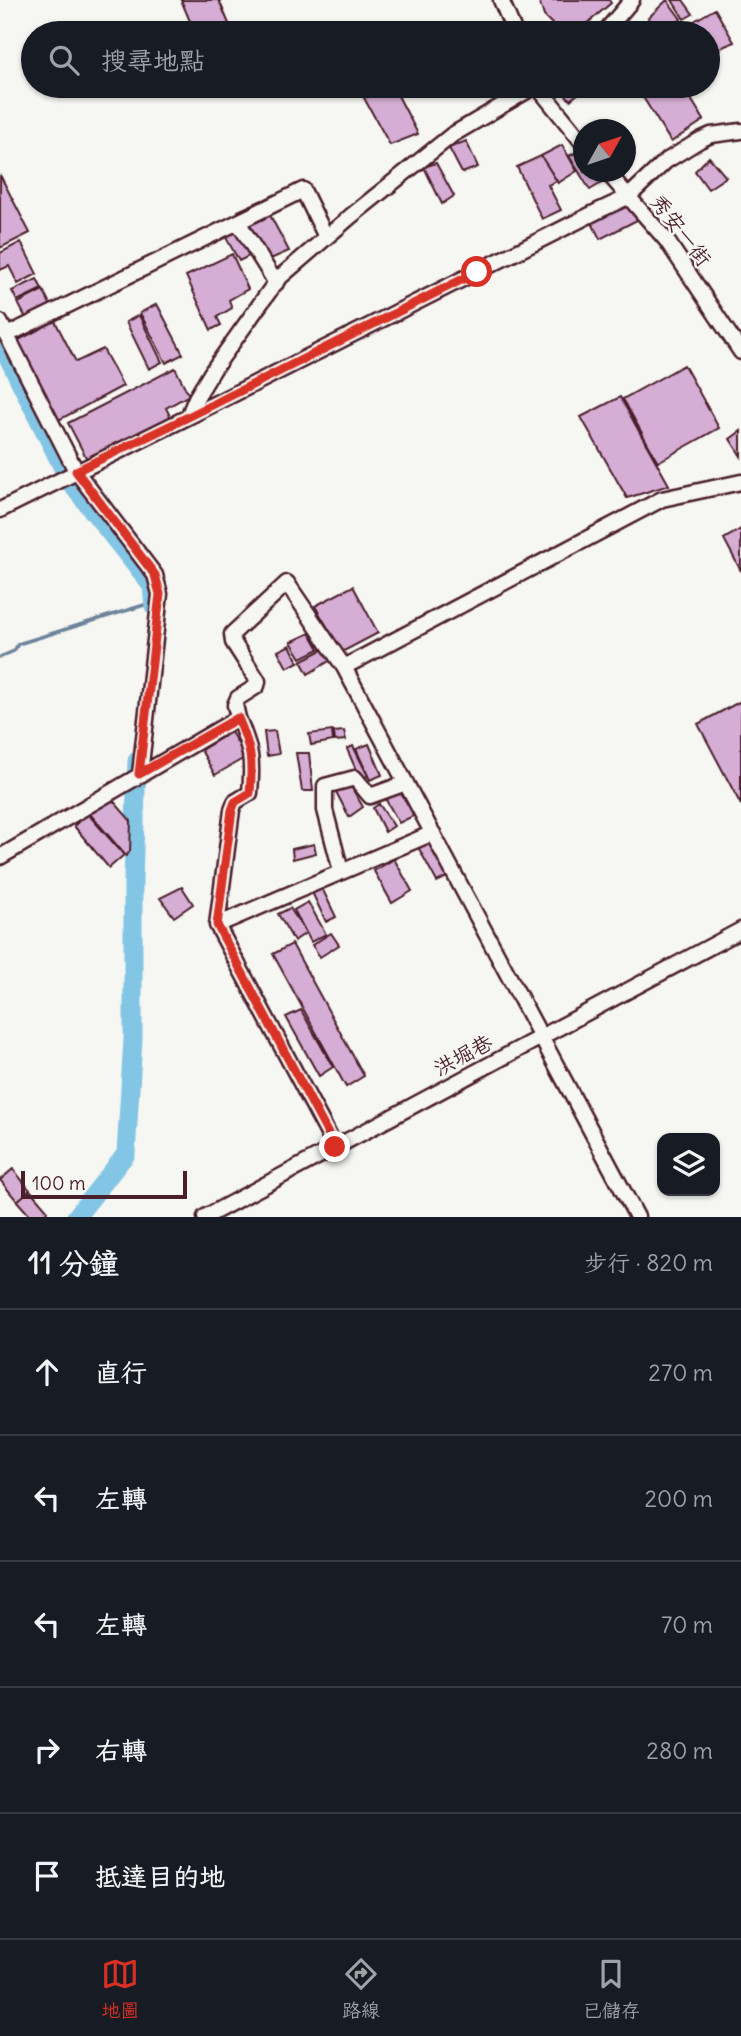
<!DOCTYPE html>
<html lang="zh-TW">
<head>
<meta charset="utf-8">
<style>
  body { margin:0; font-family:Delius,"LXGW WenKai TC",sans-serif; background:#20242c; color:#f1f3f6 }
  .controls { position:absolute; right:21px; bottom:21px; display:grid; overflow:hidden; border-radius:14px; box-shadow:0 2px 5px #0004 }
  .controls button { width:63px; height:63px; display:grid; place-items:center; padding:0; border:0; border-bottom:2px solid #363941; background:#171b24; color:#f1f3f6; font:35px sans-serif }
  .compass { position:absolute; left:573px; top:119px; width:63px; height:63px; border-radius:50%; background:#171b24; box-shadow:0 2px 5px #0004; rotate:50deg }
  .scale { position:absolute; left:21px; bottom:18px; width:166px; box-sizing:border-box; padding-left:7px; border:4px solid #4a1f2b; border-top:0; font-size:19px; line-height:24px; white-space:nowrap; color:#4a1f2b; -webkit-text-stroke:5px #f6f6f2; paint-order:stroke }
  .stop { position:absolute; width:21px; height:21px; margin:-16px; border:5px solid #d93025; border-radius:50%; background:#fff }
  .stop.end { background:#d93025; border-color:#fff; box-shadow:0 2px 7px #0008 }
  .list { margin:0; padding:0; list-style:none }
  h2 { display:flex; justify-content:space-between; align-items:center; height:91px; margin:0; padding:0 28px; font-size:30px }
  h2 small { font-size:23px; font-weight:400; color:#9ea1a6 }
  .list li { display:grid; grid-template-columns:46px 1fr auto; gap:21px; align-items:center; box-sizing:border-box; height:126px; padding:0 28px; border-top:2px solid #363941 }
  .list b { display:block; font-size:26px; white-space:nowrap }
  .list em { font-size:23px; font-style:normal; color:#9ea1a6 }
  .icon { flex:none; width:38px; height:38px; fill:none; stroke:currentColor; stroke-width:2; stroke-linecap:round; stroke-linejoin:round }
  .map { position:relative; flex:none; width:741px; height:1217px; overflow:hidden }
  .search { position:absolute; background:#171b24; box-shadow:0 2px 5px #0004; left:21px; right:21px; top:21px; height:77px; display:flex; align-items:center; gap:18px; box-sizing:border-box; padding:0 24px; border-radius:38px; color:#9ea1a6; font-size:26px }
  .sheet { height:721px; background:#171b24 }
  nav { display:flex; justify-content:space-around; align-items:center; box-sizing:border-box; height:98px; border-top:2px solid #363941; background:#171b24; font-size:19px; color:#9ea1a6 }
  nav a { display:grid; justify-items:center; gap:4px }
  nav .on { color:#d93025 }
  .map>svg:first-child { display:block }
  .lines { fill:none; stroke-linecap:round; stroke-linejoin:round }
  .stream { stroke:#6c839a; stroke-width:3.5 }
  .river { stroke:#83c5e4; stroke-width:19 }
  .building { fill:#d6aed5; stroke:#4a1f2b; stroke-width:2 }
  .minor-casing { stroke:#4a1f2b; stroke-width:19 }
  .minor { stroke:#f6f6f2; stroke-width:14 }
  .route { stroke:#d93025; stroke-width:9 }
  .labels { text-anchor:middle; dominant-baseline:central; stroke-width:5; stroke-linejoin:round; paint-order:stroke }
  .street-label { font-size:21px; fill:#4a1f2b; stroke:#f6f6f2 }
</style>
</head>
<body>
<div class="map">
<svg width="741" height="1217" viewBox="0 0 741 1217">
  <rect width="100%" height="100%" fill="#f6f6f2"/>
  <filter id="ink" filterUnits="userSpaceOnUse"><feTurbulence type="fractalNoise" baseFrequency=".0143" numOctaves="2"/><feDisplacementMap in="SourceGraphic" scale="14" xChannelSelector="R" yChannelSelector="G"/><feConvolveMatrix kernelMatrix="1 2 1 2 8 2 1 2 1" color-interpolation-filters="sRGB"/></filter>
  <g filter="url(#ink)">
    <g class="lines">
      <!-- stream -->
      <path class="stream" d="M0,657L14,651L18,644L154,602"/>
      <!-- river -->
      <path class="river" d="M0,341L70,482L152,586L154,606
        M76,1217L126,1154L133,1039V880L137,761"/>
    </g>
    <!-- building -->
    <path class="building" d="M181,0H219L232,31L227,33H195Z
      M539,0H609L611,3L576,33H561L544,16Z
      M667,0L681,19L668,33H661L648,18Z
      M672,0H683L693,14L684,19Z
      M715,9L734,42L712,52L708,44V33H702L694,21Z
      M692,21L699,33H675L677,29Z
      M393,86L418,134L390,145L364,98Z
      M560,86H588L570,100L559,87Z
      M636,86H683L704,120L671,142Z
      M466,141L478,167L462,173L449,148Z
      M562,145L577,171L558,183L541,156Z
      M584,148V172H599L605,181L590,190L569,156Z
      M541,156L557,181L548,185L561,210L542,219L517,167Z
      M709,157L726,177L708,189L695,171Z
      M436,163L454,196L442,204L424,167Z
      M0,175L30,233L0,248Z
      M262,200L289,251L266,261L238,211Z
      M627,203L637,220L600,239L591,221Z
      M230,219L251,255L239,261L219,225Z
      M21,242L37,274L18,284L9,266L0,270V253Z
      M232,254L248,289L229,300L232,308L217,317L221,325L211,330L186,276Z
      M37,279L42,289L17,301L12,291Z
      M43,290L52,308L27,320L18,303Z
      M157,304L183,354L166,363L140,313Z
      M139,315L162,362L149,369L126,322Z
      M55,321L76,362L103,349L123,386L55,422L13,343Z
      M684,365L719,428L658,462L623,399Z
      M175,368L189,395L166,408L172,420L89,463L68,423Z
      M620,397L669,485L627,498L581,417Z
      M741,431V456L730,439Z
      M741,529V571L724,539Z
      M353,586L378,633L342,652L315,606Z
      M310,633L319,649L301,658L291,642Z
      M290,645L298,662L287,668L278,651Z
      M324,649L331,660L308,674L301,661Z
      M741,701V805L698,724Z
      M275,731L279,754L267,756L264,732Z
      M332,731L333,741L311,745L309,734Z
      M344,731L346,740L335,741L334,732Z
      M231,732L246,757L215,775L201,750Z
      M369,744L382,775L370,780L356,749Z
      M353,746L368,776L360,779L347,749Z
      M296,753H309L313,791H302Z
      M346,778L363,807L349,817L332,784Z
      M399,791L415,815L399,823L386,800Z
      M110,797L131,821L130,851L126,856L90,814Z
      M379,804L394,826L385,832L373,808Z
      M88,814L124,855L109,868L74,826Z
      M431,841L449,876L437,882L418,847Z
      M314,844L316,853L293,859L292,849Z
      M394,859L412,891L392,903L374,871Z
      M320,884L336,917L326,922L310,888Z
      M182,887L193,904L174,917L160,898Z
      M308,902L326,934L311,942L294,910Z
      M290,908L306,933L294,941L278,914Z
      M331,933L339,945L320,957L312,945Z
      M292,944L364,1076L346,1087L273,954Z
      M301,1010L333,1067L319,1076L286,1017Z
      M13,1169L30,1190L17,1201L0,1180Z
      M30,1190L48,1211L39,1217H31L17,1201Z"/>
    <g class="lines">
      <!-- minor casing -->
      <g class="minor-casing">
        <path id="minor" d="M501,0L515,33
          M604,33L632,0
          M537,86L584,144
          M607,172L667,241L741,352
          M238,222L303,190L326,237
          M0,322L76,471L155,575L160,594L140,774
          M7,335L238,222L276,283
          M188,417L196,398L213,370L278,279L351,216L452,135L535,86
          M0,510L188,417L600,210L628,197L666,161L700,140L711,135L741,131
          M344,667L662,499L741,482
          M238,718C251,749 253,759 250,793L235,802L232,810L217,925L335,1147
          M0,857L238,718L235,705L238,698L257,686L258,681L233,642L232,634L287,583L344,667L637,1217
          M341,871L325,810V786L355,778L370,796L406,783
          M217,925L433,833
          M205,1217L741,930"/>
      </g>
      <!-- minor -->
      <use href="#minor" class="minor"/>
    </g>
  </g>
  <g class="lines" filter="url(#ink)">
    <!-- route -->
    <path class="route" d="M335,1147L217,925L232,810L235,802L250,793C253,759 251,749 238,718L139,774L160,594L155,575L76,471L188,417L477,272"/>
  </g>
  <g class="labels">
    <!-- street labels -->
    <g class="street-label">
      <text transform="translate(681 230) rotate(52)">秀安一街</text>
      <text transform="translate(463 1055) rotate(-28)">洪堀巷</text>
    </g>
  </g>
</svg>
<div class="controls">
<button><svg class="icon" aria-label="layers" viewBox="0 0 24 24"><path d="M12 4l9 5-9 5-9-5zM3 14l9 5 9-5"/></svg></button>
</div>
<svg class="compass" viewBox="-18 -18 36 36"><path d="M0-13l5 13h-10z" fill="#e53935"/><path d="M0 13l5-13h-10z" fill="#9ea1a6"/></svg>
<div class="scale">100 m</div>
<div class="stop" style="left:477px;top:272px"></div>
<div class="stop end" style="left:335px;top:1147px"></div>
<div class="search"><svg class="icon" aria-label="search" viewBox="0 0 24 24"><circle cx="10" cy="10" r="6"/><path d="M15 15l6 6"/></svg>搜尋地點</div>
</div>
<section class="sheet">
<h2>11 分鐘<small>步行 · 820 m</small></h2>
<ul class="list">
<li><svg class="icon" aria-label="ahead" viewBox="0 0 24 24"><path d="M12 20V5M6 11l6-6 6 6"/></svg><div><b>直行</b></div><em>270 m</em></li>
<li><svg class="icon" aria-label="left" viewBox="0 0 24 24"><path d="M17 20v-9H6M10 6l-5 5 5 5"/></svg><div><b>左轉</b></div><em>200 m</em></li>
<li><svg class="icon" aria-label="left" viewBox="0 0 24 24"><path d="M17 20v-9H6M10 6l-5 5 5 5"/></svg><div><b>左轉</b></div><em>70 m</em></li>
<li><svg class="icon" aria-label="right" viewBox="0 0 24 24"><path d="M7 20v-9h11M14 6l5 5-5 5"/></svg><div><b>右轉</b></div><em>280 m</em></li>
<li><svg class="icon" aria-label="arrive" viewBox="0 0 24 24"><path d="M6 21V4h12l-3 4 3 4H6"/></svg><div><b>抵達目的地</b></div></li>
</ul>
</section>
<nav>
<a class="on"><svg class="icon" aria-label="map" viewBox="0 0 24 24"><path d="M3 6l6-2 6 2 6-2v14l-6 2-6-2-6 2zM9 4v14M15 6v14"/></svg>地圖</a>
<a><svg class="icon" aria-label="directions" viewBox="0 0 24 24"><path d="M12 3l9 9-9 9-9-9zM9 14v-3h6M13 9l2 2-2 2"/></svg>路線</a>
<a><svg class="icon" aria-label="saved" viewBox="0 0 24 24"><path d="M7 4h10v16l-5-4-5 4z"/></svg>已儲存</a>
</nav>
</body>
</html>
